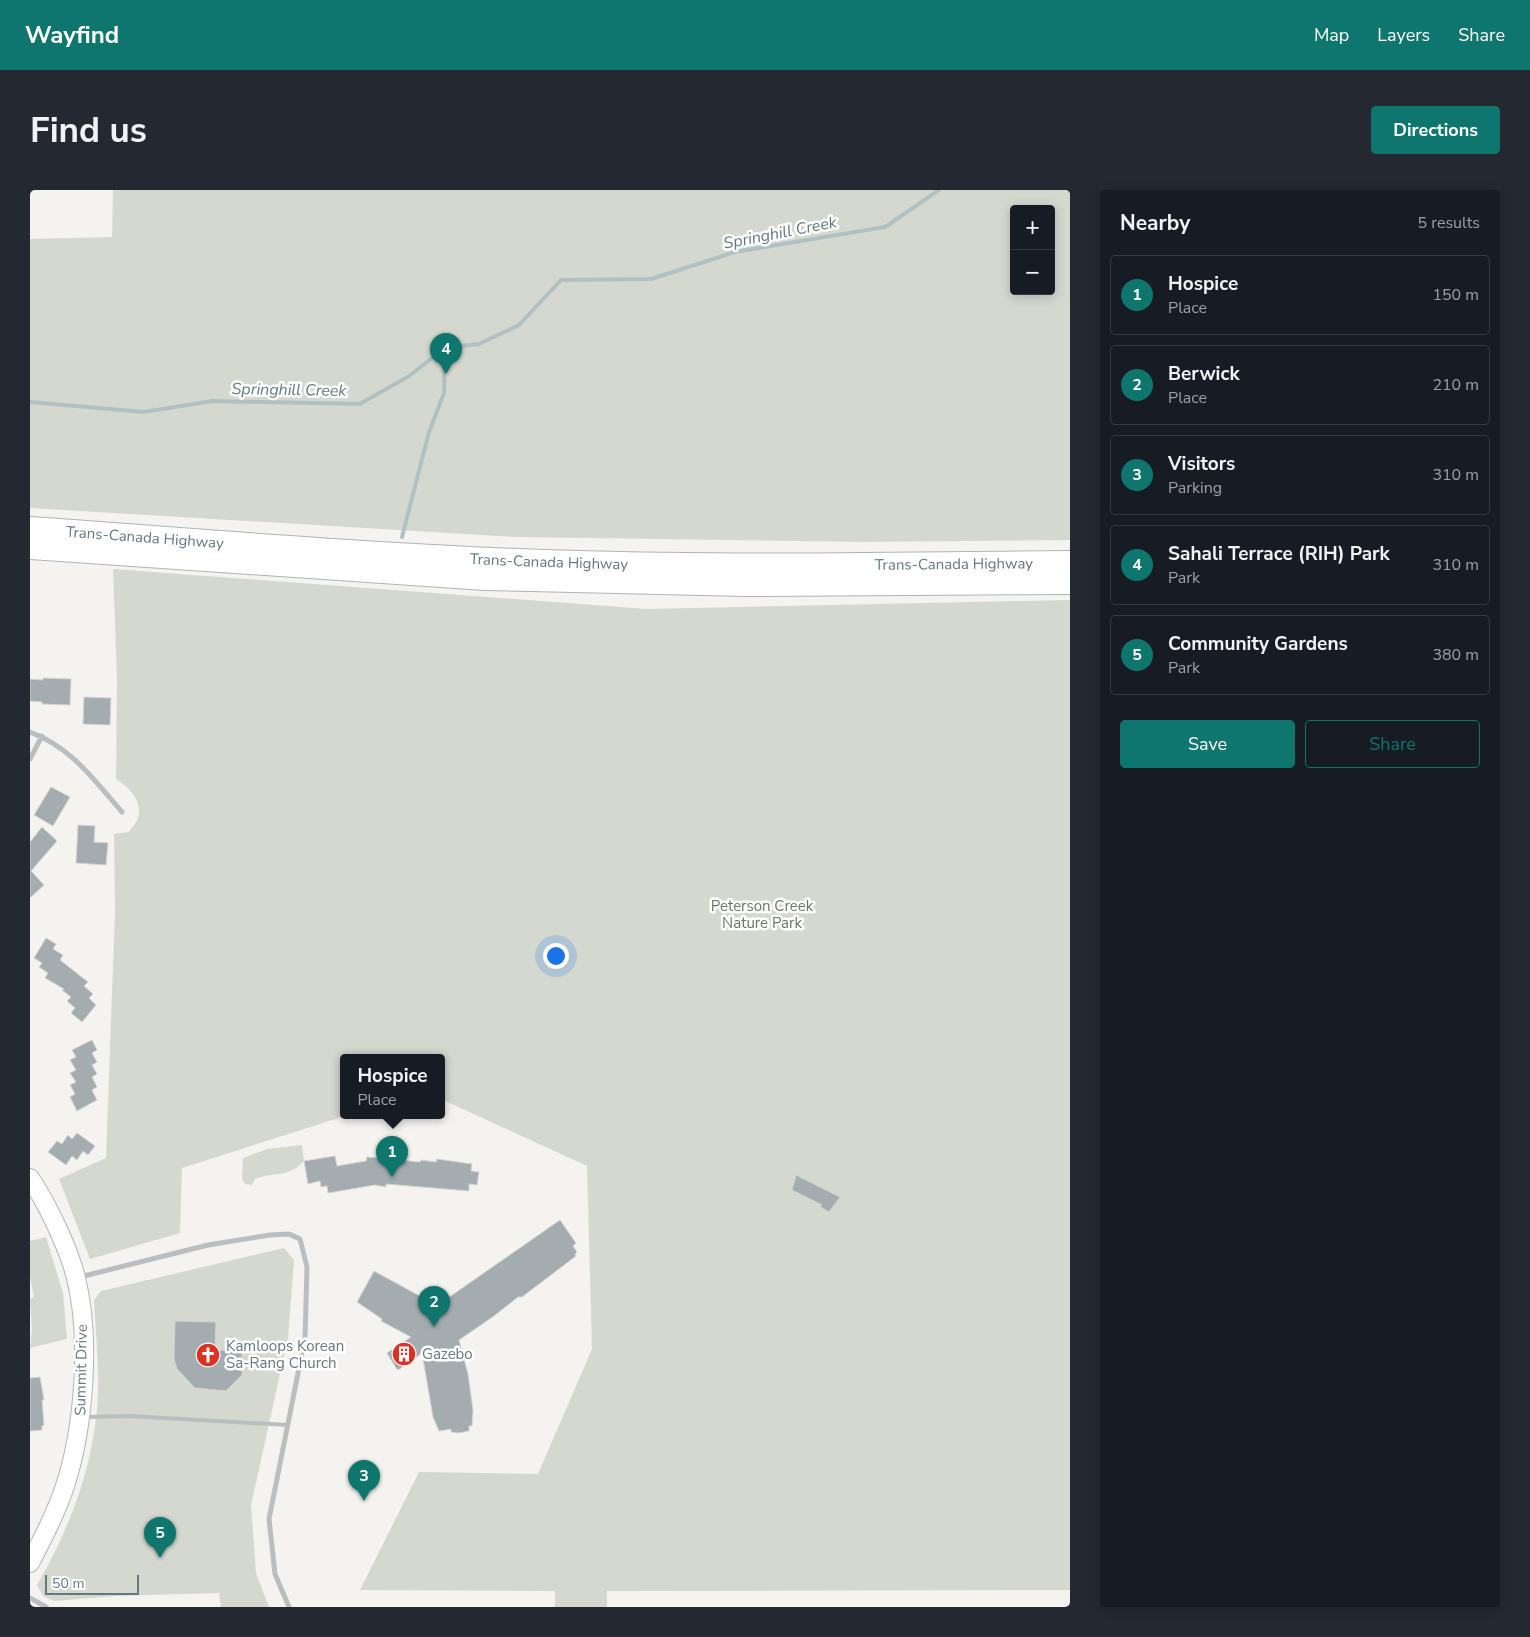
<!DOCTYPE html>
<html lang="en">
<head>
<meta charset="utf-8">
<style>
  body { margin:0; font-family:"Nunito Sans",sans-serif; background:#242831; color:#f1f3f6 }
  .controls { position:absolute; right:15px; top:15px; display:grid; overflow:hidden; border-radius:5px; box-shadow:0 2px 12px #0003 }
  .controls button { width:45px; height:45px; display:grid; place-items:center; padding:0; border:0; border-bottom:1px solid #363941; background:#171b24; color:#f1f3f6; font:25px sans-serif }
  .scale { position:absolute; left:15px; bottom:12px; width:94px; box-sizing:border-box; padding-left:5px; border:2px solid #63787f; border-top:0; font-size:14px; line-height:18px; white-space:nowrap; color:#63787f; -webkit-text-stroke:4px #fff; paint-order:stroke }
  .you { position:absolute; left:525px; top:765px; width:18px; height:18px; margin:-12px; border:4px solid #fff; border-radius:50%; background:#1a73e8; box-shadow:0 0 0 8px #1a73e833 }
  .badge { display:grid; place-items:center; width:32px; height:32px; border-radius:50%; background:#0f766e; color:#fff; font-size:16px; font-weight:700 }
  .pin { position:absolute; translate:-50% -41px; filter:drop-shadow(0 1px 2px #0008) }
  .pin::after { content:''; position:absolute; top:26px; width:18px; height:15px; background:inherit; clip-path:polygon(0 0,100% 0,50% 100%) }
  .popup { position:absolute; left:310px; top:864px; width:105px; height:65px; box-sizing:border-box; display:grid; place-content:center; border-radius:5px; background:#171b24; filter:drop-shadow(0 1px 4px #0005); font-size:16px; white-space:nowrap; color:#9ea1a6 }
  .popup b { font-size:19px; color:#f1f3f6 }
  .popup::after { content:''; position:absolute; left:50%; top:100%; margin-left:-10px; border:10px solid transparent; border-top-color:#171b24 }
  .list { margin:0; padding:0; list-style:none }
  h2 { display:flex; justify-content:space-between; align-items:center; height:65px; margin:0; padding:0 20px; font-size:21px }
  h2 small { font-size:16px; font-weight:400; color:#9ea1a6 }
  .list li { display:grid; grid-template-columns:32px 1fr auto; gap:15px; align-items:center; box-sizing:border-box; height:80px; margin:0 10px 10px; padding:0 10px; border:1px solid #363941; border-radius:5px }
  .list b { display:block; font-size:19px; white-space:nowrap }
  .list p { margin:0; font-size:16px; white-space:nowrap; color:#9ea1a6 }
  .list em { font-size:16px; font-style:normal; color:#9ea1a6 }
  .actions { display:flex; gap:10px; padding:15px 20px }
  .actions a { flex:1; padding:11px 0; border:1px solid #0f766e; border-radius:5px; text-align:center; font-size:18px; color:#0f766e }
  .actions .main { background:#0f766e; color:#fff }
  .map { position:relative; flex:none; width:1040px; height:1417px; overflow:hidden; border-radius:5px }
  header { display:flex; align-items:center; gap:30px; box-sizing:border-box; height:70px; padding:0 25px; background:#0f766e; color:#fff }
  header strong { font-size:24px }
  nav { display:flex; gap:28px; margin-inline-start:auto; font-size:18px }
  .intro { display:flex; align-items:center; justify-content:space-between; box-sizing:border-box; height:120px; padding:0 30px }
  h1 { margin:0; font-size:35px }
  .button { padding:12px 22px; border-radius:5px; background:#0f766e; color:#fff; font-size:18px; font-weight:700 }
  main { display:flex; gap:30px; padding:0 30px }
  aside { flex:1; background:#171b24; border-radius:5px; box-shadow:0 2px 12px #0003 }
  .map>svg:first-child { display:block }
  .green { fill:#d4d8cf; fill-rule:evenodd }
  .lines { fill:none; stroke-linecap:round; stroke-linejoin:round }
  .stream { stroke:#b1c1c3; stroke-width:4 }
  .building { fill:#a3adb0; stroke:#d5d4d2 }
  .secondary-casing { stroke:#aeb5b8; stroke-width:20 }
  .highway-casing { stroke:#afb4b6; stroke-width:26 }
  .lane { stroke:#b9bfc1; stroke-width:4 }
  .street { stroke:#b9bfc1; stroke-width:5 }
  .secondary { stroke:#fff; stroke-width:18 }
  .highway { stroke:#fff; stroke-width:24 }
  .labels { text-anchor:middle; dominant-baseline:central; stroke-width:5; stroke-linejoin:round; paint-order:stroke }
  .street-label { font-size:15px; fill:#63787f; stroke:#fff }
  .park-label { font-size:15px; fill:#6a7762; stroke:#fff }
  .poi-label { font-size:15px; fill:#63787f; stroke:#fff; text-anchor:start }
  .water-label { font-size:16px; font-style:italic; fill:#5f7b7d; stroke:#fff }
</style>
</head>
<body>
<header>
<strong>Wayfind</strong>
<nav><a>Map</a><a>Layers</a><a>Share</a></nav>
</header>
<div class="intro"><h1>Find us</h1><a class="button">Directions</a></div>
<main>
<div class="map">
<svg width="1040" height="1417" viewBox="0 0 1040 1417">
  <rect width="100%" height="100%" fill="#f4f3ef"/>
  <!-- green -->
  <path class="green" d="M83,0H1040V350L833,352L486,347L0,318V49L82,47ZM984,19H1021V101H984Z
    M83,379L617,419L1040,410V1400L577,1401V1417H525V1401L330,1400L389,1282L508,1284L562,1159L557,976L411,909V868H313V926H315L152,978L150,1043L60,1069L29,989L76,968L85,722L84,644L99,642C101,638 107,633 108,628C113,611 99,597 86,589L87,489Z
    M272,955L274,971C257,989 245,981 225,989L222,995L215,994L212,989L213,968L237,959Z
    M16,1047L33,1103L37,1149L0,1158L2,1139L0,1109L4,1107L0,1087V1051Z
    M254,1058L264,1070L258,1148L221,1315L226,1383L239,1417H191L189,1403L85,1406L24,1411L13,1406L7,1395C37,1343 59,1288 66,1228C71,1190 66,1149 64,1110L71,1101Z"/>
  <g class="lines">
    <!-- stream -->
    <path class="stream" d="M0,212L114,222L182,211L330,214L379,186L415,158L449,154L489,135L531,90L621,89L705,62L855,37L909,0
      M372,347L399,242L414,203L415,158"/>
  </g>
  <!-- building -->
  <path class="building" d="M13,488L41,489L40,515L12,514V512L0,511V489L13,490Z
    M54,507L81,508L80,535L53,534Z
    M21,597L40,607L23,636L4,625Z
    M48,635L65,636L64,652L78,653L76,675L46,673Z
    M12,637L27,651L1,681L14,695L0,708V652Z
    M16,748L26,754L23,759L33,765L30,770L58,792L54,796L63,804L59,808L66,815L52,832L41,823L45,818L37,811L41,807L32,800L34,799L15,788L18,783L9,777L12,773L4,768Z
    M62,850L67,860L62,863L67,872L62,875L67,884L62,887L67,897L62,900L67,910L47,921L40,907L45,904L40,895L46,892L40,883L46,880L40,870L46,867L42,860Z
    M47,943L65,956L58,965L53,961L47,970L42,966L36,975L18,962L27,951L32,954L38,945L42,949Z
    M305,966L307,976L336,971L337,967L390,972L391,970L406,972L407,969L442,974L441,981L449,982L447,995L439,994V1001L356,994V997L345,995L298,1003L297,996L291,997L290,991L278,994L274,971Z
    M766,985L810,1007L799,1022L790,1017L792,1015L762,1000Z
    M530,1030L546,1053L543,1056L547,1062L545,1064L546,1066L492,1107H488L464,1126L429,1150L438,1184L443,1220L442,1236H439V1241L428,1243L421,1242V1239L409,1241L403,1227L392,1163L368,1180L366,1178L357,1163L381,1147L351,1131L352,1129L327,1112L344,1081L399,1111L415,1110Z
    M145,1131L186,1132L185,1160L212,1161V1185L196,1201L165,1198L147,1179L144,1169Z
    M10,1187L14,1210H12L14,1235L12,1236V1240L0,1241V1188Z"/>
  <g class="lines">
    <!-- secondary casing -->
    <g class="secondary-casing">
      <path id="secondary" d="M0,988C17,1013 39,1059 46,1088C61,1148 54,1238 35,1296C26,1323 13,1348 0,1373"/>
    </g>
    <!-- highway casing -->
    <g class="highway-casing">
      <g id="highway">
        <path id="s1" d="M0,339C183,352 365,368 548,373C712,378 876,374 1040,373"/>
        <path d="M0,357L455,388L716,394L1040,392"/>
      </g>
    </g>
    <!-- lane -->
    <path class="lane" d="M55,1227L99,1226L258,1235"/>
    <!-- street -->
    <path class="street" d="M0,542C40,556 65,591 92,622
      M0,569L12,546
      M50,1087L178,1055L240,1045L259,1044L270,1049L277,1077L275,1148L239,1329L245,1384L259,1417
      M0,1408L16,1417"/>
    <!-- secondary -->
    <use href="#secondary" class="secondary"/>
    <!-- highway -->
    <use href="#highway" class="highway"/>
  </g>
  <!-- icons -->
  <defs>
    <g id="building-disc" transform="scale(1.25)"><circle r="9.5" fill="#dc3226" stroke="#fff"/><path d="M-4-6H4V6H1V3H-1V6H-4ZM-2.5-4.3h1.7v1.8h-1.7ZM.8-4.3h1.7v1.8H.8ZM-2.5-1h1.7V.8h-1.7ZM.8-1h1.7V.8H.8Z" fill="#fff"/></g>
    <g id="church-disc" transform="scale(1.25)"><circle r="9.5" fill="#dc3226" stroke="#fff"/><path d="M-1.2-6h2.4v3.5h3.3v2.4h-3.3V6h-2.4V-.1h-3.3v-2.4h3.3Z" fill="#fff"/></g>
  </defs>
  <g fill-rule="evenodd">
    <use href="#building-disc" x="374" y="1164"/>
    <use href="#church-disc" x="178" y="1165"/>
  </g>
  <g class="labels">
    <!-- street labels -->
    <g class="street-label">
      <text stroke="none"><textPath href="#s1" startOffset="115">Trans-Canada Highway</textPath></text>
      <text stroke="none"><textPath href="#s1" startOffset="520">Trans-Canada Highway</textPath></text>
      <text stroke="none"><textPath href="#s1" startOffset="925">Trans-Canada Highway</textPath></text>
      <text transform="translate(51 1180) rotate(-89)">Summit Drive</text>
    </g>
    <!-- park labels -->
    <g class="park-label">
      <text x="732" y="716">Peterson Creek<tspan x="732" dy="17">Nature Park</tspan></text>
    </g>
    <!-- poi labels -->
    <g class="poi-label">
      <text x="196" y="1156">Kamloops Korean<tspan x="196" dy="17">Sa-Rang Church</tspan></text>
      <text x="392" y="1164">Gazebo</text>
    </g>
    <!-- water labels -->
    <g class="water-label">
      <text transform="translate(750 43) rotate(-11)">Springhill Creek</text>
      <text transform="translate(259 200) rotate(1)">Springhill Creek</text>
    </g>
  </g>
</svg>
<div class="controls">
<button>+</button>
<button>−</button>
</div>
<div class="scale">50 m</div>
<div class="you"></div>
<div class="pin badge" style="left:362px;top:987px">1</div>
<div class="popup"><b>Hospice</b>Place</div>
<div class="pin badge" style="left:404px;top:1137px">2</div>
<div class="pin badge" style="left:334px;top:1311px">3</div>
<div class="pin badge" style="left:416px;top:184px">4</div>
<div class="pin badge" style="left:130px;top:1368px">5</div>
</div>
<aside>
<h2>Nearby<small>5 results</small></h2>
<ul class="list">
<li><span class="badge">1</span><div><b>Hospice</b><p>Place</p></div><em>150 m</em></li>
<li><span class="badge">2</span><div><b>Berwick</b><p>Place</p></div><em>210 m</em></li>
<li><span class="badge">3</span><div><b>Visitors</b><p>Parking</p></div><em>310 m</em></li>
<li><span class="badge">4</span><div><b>Sahali Terrace (RIH) Park</b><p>Park</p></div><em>310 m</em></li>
<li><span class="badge">5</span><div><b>Community Gardens</b><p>Park</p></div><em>380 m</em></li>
</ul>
<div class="actions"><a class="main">Save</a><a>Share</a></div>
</aside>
</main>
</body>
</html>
